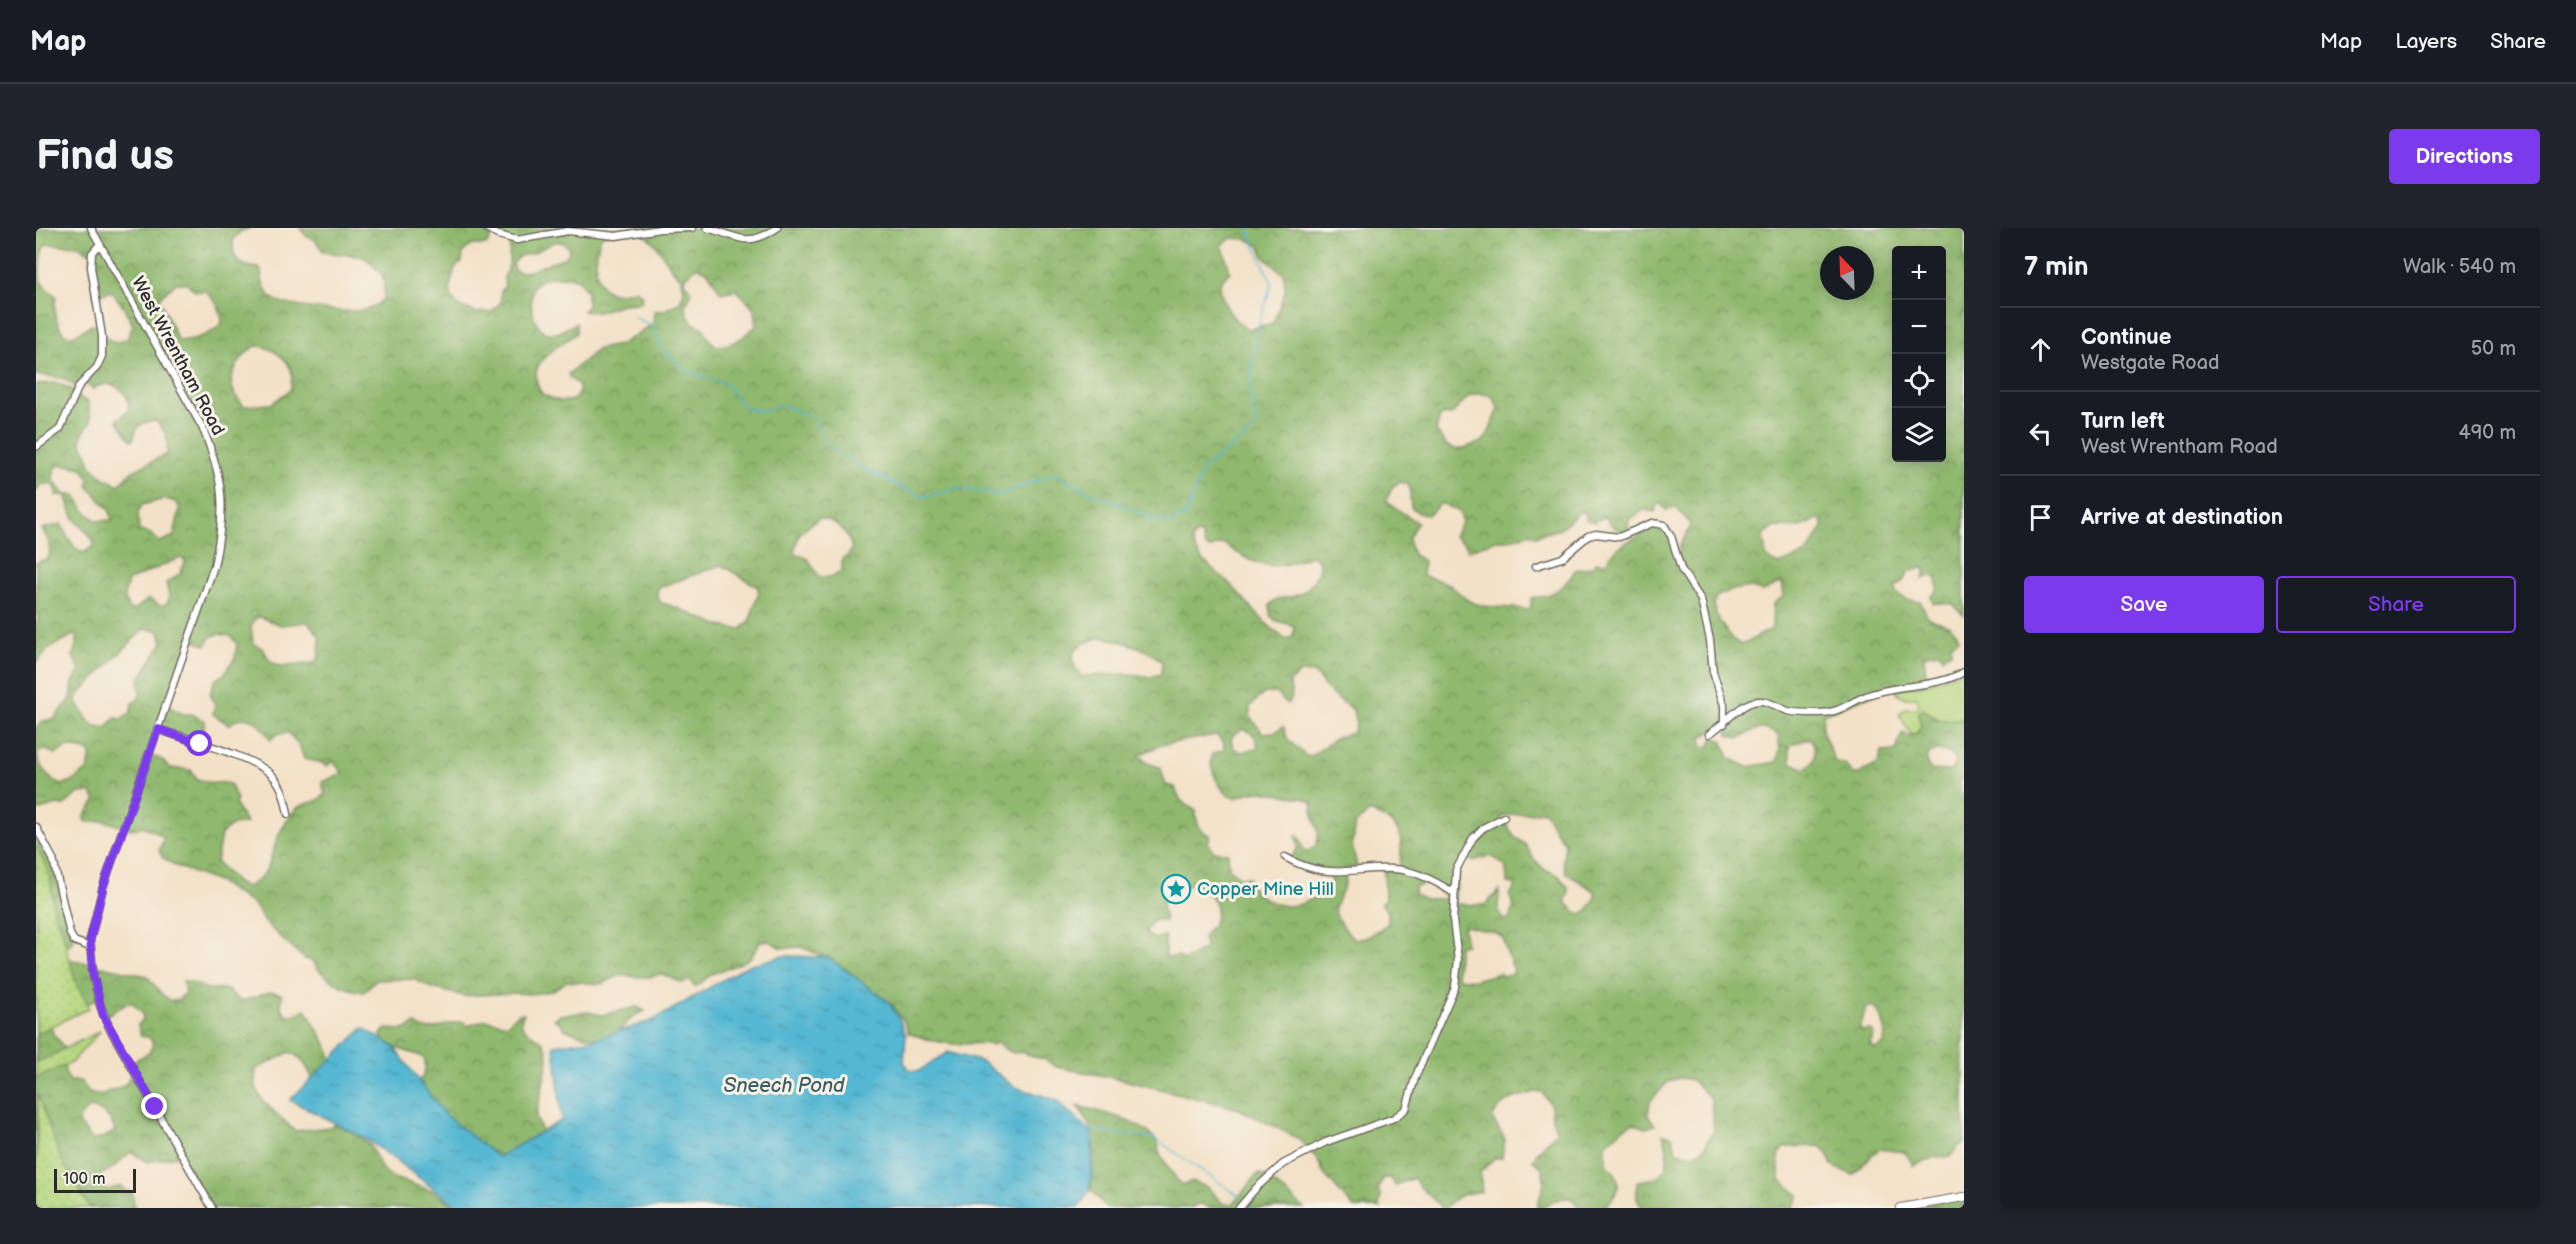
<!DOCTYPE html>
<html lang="en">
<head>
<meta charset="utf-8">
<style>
  body { margin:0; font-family:"Balsamiq Sans",sans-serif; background:#20242c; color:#f1f3f6 }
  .controls { position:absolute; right:18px; top:18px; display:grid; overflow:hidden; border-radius:6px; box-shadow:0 3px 15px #0003 }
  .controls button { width:54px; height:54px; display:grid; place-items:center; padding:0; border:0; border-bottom:2px solid #363941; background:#171b24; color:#f1f3f6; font:30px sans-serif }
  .compass { position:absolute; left:1784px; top:18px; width:54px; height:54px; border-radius:50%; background:#171b24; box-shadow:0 3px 15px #0003; rotate:337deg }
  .scale { position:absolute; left:18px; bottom:15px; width:82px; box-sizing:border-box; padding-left:6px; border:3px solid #2b2b2b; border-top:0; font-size:16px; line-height:21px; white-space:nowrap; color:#2b2b2b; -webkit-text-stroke:4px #f7f3e8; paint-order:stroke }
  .stop { position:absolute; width:18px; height:18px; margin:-14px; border:4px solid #7c3aed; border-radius:50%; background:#fff }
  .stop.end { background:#7c3aed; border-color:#fff; box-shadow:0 2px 6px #0008 }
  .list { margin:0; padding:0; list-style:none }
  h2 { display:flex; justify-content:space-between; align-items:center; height:78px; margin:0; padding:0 24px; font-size:26px }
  h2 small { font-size:20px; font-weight:400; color:#9ea1a6 }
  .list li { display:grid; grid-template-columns:39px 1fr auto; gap:18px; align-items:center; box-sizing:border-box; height:84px; padding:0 24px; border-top:2px solid #363941 }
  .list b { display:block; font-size:22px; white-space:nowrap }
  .list p { margin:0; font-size:20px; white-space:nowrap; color:#9ea1a6 }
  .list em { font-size:20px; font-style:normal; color:#9ea1a6 }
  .actions { display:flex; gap:12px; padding:18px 24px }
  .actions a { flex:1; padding:14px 0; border:2px solid #7c3aed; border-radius:6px; text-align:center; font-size:21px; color:#7c3aed }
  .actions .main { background:#7c3aed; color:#fff }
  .icon { flex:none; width:33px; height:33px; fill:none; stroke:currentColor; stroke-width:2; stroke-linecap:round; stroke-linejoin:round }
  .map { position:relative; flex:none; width:1928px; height:980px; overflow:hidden; border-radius:6px }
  header { display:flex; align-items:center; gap:36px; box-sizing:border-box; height:84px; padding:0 30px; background:#171b24; border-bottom:2px solid #363941 }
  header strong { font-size:28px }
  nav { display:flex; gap:33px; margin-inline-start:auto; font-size:21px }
  .intro { display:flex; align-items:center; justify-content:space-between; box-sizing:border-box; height:144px; padding:0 36px }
  h1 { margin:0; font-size:42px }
  .button { padding:15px 27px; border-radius:6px; background:#7c3aed; color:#fff; font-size:21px; font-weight:700 }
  main { display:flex; gap:36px; padding:0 36px }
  aside { flex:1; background:#171b24; border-radius:6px; box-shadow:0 3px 15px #0003 }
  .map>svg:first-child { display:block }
  .grass { fill:#b6d77f; stroke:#708155; stroke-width:1.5 }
  .forest { fill:url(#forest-crowns); stroke:#5e724c; stroke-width:1.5; fill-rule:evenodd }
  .park { fill:url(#park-dots); stroke:#708155; stroke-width:1.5 }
  .water { fill:url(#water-ripples); stroke:#40717e; stroke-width:1.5 }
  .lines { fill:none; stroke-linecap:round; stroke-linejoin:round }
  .stream { stroke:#54b7d2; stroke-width:1.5 }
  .minor-casing { stroke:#716b62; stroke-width:9 }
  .major-casing { stroke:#716b62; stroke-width:10 }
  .minor { stroke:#fff; stroke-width:6 }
  .major { stroke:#fff; stroke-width:8 }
  .route { stroke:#7c3aed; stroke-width:8 }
  .labels { text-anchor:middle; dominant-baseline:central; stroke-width:6; stroke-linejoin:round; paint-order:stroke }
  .street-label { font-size:18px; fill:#2b2b2b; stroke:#f7f3e8 }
  .culture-label { font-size:18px; fill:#0d838f; stroke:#f7f3e8; text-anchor:start }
  .water-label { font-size:20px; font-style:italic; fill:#395c65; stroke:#f7f3e8 }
</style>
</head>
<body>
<header>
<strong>Map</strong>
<nav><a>Map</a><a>Layers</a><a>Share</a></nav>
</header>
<div class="intro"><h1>Find us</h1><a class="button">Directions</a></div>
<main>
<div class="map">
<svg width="1928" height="980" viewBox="0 0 1928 980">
  <defs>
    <pattern id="forest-crowns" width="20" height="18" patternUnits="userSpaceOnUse" patternTransform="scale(1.5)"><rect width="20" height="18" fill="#90b86e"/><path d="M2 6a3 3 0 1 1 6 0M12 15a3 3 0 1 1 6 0" fill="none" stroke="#76965b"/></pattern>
    <pattern id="park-dots" width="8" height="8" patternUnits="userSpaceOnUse" patternTransform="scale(1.5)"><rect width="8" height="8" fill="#b6d77f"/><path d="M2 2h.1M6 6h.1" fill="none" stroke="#9db96e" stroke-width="1.8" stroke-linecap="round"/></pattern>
    <pattern id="water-ripples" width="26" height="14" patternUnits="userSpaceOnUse" patternTransform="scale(1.5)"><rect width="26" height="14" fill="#54b7d2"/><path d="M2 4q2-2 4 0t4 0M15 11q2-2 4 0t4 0" fill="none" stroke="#4695ab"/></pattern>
  </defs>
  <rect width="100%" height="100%" fill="#f7f3e8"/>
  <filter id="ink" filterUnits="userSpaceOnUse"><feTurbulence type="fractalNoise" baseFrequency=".0167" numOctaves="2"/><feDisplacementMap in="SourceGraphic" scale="12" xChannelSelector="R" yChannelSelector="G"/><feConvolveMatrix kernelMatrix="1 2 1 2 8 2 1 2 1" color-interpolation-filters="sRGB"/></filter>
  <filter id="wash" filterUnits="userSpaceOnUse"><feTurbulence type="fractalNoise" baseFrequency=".008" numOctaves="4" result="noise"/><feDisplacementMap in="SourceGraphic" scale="24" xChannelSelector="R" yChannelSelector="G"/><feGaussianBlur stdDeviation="1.35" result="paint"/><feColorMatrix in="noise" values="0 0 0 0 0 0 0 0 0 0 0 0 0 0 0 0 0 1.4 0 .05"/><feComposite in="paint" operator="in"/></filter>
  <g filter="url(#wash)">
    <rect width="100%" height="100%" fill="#f3e1c7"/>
    <!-- grass -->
    <path class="grass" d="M1928,443V491C1915,493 1906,495 1895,486L1883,488C1887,498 1885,504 1875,507L1863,486L1870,480H1882L1883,475L1880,469L1870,470L1861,465L1860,461L1890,456Z"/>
    <!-- forest -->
    <path class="forest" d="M0,0H215L205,3L197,11C196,33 203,39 224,40C226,51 227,63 236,70C251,80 310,85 328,82C337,81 342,76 348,70V53L346,46L331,31L325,28L287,24C283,16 280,10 271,9L264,0H1928V388L1917,376L1897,375L1895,369L1902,362L1901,351L1896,347L1887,351L1890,343L1887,340L1873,343L1868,352L1859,360L1861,366L1872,372L1884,373L1892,390C1905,396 1919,395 1923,411L1915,416V424L1906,429L1903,424L1890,426L1888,429L1891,455L1847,463L1787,486L1786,502L1799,534L1808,535L1817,546H1823L1842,536L1846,524L1860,523L1866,505L1874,508L1881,506L1885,497L1882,486L1887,481L1902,492L1928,491V549L1924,552V563L1928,568V916L1921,919L1914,929H1900L1876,938V933L1868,924L1844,921L1837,926L1817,947L1796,938L1792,926L1784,918L1749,919L1742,927L1744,952L1763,967L1757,980H1606L1601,971V954C1606,952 1612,952 1617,951C1636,944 1633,921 1627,906L1636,908L1641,924C1648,927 1663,927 1669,919C1673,913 1670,911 1678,903L1675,871L1656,852L1644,850L1633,853L1614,873L1612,887L1619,897L1610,900L1597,895L1587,900L1570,916L1571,937C1586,950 1586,963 1571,976V980H1544L1535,970C1524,970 1514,972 1506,980H1501L1508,954L1507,941L1497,932L1502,923L1521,904L1516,891L1515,877L1505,863C1485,868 1464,870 1456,891L1469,911L1466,930H1458L1444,945L1446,964C1432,964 1418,967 1410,980H1405C1397,968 1385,964 1378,950L1359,957L1354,949L1347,951L1342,961L1345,968L1343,978L1345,980H1318L1288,946L1281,931L1263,911L1203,881L1084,851L1021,839L1008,831L994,828L988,824C974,826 972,824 962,815L955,817C943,813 925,818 911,815C898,814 884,809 872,805L868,793L854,775L836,765L813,743L784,727L765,719L746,720L733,713H724C717,736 697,737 678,745C670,748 666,757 658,759L654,752L646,755L626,746L613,749L582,748L565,756L531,753L516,763L496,766L479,765L428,768L396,760L378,751L339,752L328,764C307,761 287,751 276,732L269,731L246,711L228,693L220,679L215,675L184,655L140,638L126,629L123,623L128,610L118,603L106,598C95,606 79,595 68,593C60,592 56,596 49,593V588L60,572L54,564L43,565L27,578L21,577L0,583V500L6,493L18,491L35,471L37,454L44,443L37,428L42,410L39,406L12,421L0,435V397L2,391L0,384V334L12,331C17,319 12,312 6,301L25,296L38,319L47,325L59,317C55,306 45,299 38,290C33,283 35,274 29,267H20V261L16,256H5L0,264V156L21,155L39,163V168L52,174L55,194C33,220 54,215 54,237L70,251L83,257L95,244L131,226C133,210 130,204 120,193C105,193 100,198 97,212L94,211L81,192L93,182C93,160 75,150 57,161L48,155L41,159L27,150L0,147ZM603,3C624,13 628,37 646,51L648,63L644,74L629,82L618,83L617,96L584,117L562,121L532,146L533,149L541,156L544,161L539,171C529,175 521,173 512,169C505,166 503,163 501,155C494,129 526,118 540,105V95L521,105H509C496,93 493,76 497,58C510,44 524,50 541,50L551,63V78L547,83L562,84L586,76L605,75L606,68L600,62C593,63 584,67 577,65C555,60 558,23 566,7ZM458,5L474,11L473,37L468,50L469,58L465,63V74L456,84L438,85C434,80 431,82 425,79C413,73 413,60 416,49C419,41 418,39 426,34L427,24L436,17H450ZM1196,10L1211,11L1224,18L1228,29L1248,46L1249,64L1237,95L1214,101L1207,99C1194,88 1184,72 1184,54L1194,44L1186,16ZM518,14H525L532,19L533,25L529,30C511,32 493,50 478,42L477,36L483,28L497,25ZM11,16L42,18L55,25L58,69L75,63L87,78L97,97L91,111L79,115L66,106L63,95C51,97 45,105 34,109C20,104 17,81 20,68C0,53 2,52 6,28C7,22 5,21 11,16ZM1860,22H1906V230H1860ZM1793,27H1829V63H1793ZM661,38L673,45L685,65L700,62C713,74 722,80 720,98C708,109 697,118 680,118L673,111L667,99C654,96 652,90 649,78L656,64L647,52ZM140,55H151L159,63H170C180,74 186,80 186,95C174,108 159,112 142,113L123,70ZM221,118C234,118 254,131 256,146C256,150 255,156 255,161L235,176L208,178C191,161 192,148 206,130C210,125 214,120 221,118ZM1444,165L1456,168L1463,181L1451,208L1446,214L1422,222L1411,218L1400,203L1404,188L1408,186L1415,187L1433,168ZM24,236L47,240L53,251L52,258L74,283L76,292L61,293L49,283L39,267H29L17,251L18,242ZM1365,254L1373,257L1375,279L1383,285L1392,287L1405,275L1424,284L1426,294L1418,308L1428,315L1433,322L1460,312H1473L1494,305L1499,308L1523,301L1546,282L1551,292L1558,294L1569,288L1574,296L1589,307L1593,305L1592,293L1607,282L1619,284L1620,278L1624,275L1630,282L1641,280L1654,296C1653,310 1643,310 1642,328C1636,316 1633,301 1618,298C1600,312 1580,314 1570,335L1561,334L1554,339L1539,342C1529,360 1515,369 1495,370V379L1491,382C1475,377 1460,382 1444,377C1429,374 1424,364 1412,356C1406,352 1394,351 1386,347L1388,333L1377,327L1372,310L1381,295L1350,273L1357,258ZM129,271L140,274L144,280L138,308L124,314L113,305L103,303L102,284L106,277ZM783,290C801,292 811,304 816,320L812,328L806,331V343L796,349H783L772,331L758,324L763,306ZM1784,290L1788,297L1771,326L1742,337L1730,329L1727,306L1738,299L1762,300ZM1162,306L1166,308L1169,318L1174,321L1183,316H1188C1206,328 1226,343 1250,336C1259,334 1267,329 1277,328L1282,331C1286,343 1275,361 1264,366C1253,372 1242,366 1234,377V387L1239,392L1258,398L1257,409L1249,411C1227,396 1213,376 1196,358C1181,343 1162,334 1156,313L1158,307ZM143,330L150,332L144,346L130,355L133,368L131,376L124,378L113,371L98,382L92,381L88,367L92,353ZM685,337L721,358L723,364L713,394L705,401C677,401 653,381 625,375L622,370L621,362L624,359ZM1746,354L1748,368L1737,376L1736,401L1705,417C1692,410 1681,391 1677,377L1681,368C1697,362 1710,355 1726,364ZM224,389L245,397L272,394L284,409L283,429L279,435L243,438L234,433L227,421L217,415L215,399L219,390ZM108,401L122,402L127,414L103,452C102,463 109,468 97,475L94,486L86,491L79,490L71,499C52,503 49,485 40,473L41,468ZM183,406L195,408L201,416L199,430L188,446L179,452L174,466L179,476L177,486L193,497C211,481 226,495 234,512L241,506L253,505L264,519L268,531L284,534L291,538L297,533L307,545L286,554L289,566C282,577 265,573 257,584C252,591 245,601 242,609C234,629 234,649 211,659L202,656L180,634L185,606L197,597L210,595L199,577L201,572L195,557C187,552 185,556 176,555C170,554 168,551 161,552L155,542L133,540L126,532L113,527L123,501L162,515L166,511L169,493L155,486H147L130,477L155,411L170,417L176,408ZM1067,409C1088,415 1110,418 1126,434L1125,446L1114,449L1096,446L1045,448C1025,424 1043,415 1067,409ZM1266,444L1278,445L1295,466L1317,482L1320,495L1317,505L1302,509L1275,528H1270L1252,512L1247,498L1240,504L1227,505L1214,489V478L1229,465H1240L1251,476L1256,470L1253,454ZM1689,495L1693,507L1703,510C1719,503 1724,495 1742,507L1744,522L1741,534L1712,539L1693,530L1686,512L1678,510L1672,520L1666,517L1665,510ZM1207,501C1217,504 1221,510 1222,520L1205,524L1198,521L1195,512L1197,507ZM1180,507L1188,515V522L1176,526C1172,541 1184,565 1199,570L1214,564L1226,563L1270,571L1277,575C1273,591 1288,599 1280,618L1271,624L1268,623L1263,609L1260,608L1262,620L1254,631L1294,645V657C1286,665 1272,675 1261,677C1243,681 1215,669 1213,649H1203L1193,640L1192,625L1177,623L1172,615L1174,607C1163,604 1160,593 1160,583C1148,575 1143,575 1139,559L1130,557L1124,539L1111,535L1103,527L1125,517ZM1770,511H1775C1782,524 1780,533 1769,541L1755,535L1753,522L1756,516ZM32,519L50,522L55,526L52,542L38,552L26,557C13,552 5,541 1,528L3,524L9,522L20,526ZM1903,522C1916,525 1924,529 1915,543L1895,542L1891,536V527ZM1508,582L1519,603L1529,614L1527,634L1530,645L1559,663V671L1550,684L1543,686L1529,674L1533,665L1532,659L1522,647L1508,641L1497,630L1489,616L1478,609L1472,598L1464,590C1476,583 1495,587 1508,582ZM1332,585C1343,585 1340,588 1349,591C1369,600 1366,622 1363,641L1348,642L1349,671L1345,675L1352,684V695C1345,702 1337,704 1330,710L1318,711C1281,671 1309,681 1310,644L1321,642C1321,632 1316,624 1316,613L1318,610V597ZM1452,628L1459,630L1470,639L1471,655L1479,656V660L1473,667L1478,678L1474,691L1467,692L1462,682L1463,663L1449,677L1418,676L1425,630L1438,633ZM1393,655L1402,664L1410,668L1412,671H1388L1378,666V659ZM1150,657C1166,658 1184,671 1180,689C1178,698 1171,702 1167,710L1170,720L1146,733L1143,728L1132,730L1129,727V708L1118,711L1111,706L1110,702L1118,692L1129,693L1126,675L1135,665ZM1429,698L1460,705L1467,710L1470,723L1478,742L1476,747L1467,748L1463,745L1439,752L1421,750L1422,717L1430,716L1427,700ZM1836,778C1849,787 1850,802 1848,816L1839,821L1834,816L1838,806L1835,802L1825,803L1824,800L1830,780Z
      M0,598L16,635L38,713L29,720L0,718Z
      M0,727L38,732L111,748L125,765L135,773L142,772L149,765L147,754C157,753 165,760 174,761C179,762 185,759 189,761C196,763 197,771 205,772C221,773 230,758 246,767L245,779L250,786L257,787L270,781C281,805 293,812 297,841L277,852C271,839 268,831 254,824L220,841L219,857L227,873L259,903L294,899L308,893L318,905L334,917L345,940L357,950L397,963L421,980H176L145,927L111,934L97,925H93L77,940L65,946L63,953L70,962L85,958L90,963L96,964L99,980H0ZM61,771L69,788L92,775H97L106,785L107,792L102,797L105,808L113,809L117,815L114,824L95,835L93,852L88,858L63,867L55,866L44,853H34C26,843 28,837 31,825L22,811L18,808L14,795ZM54,880C70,883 76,891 79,904C71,907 65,912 56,912L42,894L45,887Z
      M601,779L609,783C593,788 591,797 579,806C565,816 543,806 528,801L526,796L518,791L524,787L552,784L566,787Z
      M488,785L485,793L487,800L507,814L511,822L512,832L500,889L509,911L458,947L381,858L389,843V832L385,828L360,820L346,811L345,806L350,801L368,802L380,796C394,809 411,792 428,794L431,798L450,792L471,796L482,786Z
      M1041,878C1063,883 1126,897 1123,925L1143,955L1148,957L1156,953L1172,960L1187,976H1197L1222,946L1230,949L1268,980H1173L1164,975L1154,980H1071L1055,962C1058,933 1063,901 1041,878Z
      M1928,969V980H1871Z"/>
    <!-- park -->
    <path class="park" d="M0,616L14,649L18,684L26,702L39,752L53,780L0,806Z
      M64,803L35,835L0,850V835Z
      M2,866L23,927L52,977L58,980H0Z"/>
    <!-- water -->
    <path class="water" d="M748,728L792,729L853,774L863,790L870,808L868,834L874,842L883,843L912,824L946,834L979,859L1020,872L1057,906L1054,962L1043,979L424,980L332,912L254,872L327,800L357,818L409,887L462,929L526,892L518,817L559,811L618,792L712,737Z"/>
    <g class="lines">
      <!-- stream -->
      <path class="stream" d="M598,89L617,98L626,121L651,144L689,155L709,180L726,183L746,177L778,190L792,218L825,240L887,269L922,260L962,267L1018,246L1056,265L1131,296L1149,289L1167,241L1220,200L1214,159L1219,109L1236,55L1214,6L1216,0
        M1051,902L1118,910L1202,967
        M1213,975L1217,980"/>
    </g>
  </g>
  <g filter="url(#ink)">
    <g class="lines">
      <!-- minor casing -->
      <g class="minor-casing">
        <path id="minor" d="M55,0L166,199C189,252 190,283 178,338L67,659L54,712L57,747L64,777L73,799L176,980
          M450,0L462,7L481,12L532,3L580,8L624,1L656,0
          M671,0C702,8 710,21 741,0
          M0,219L24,201L43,158L61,139L66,128V108L55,39L56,25L64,16
          M1500,338L1526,330L1552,308L1560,306L1583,309L1616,295L1628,297L1635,308L1645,341L1665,372L1674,412L1677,444L1688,477V496
          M121,501C149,511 218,528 237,548C247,559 249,571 252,586
          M1673,506C1686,498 1703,477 1717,474C1729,470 1741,479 1752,483C1760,485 1770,485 1779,485C1804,486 1810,476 1830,468C1861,455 1898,461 1928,444
          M0,599L17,631L34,706L38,713L54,719
          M1249,629C1291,653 1314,639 1358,641C1379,642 1401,654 1418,665
          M1203,980L1220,960L1247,936L1290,914L1358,890L1370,881L1379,850L1419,759L1422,732L1417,692L1420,642L1437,610L1447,600L1468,589"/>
      </g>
      <!-- major casing -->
      <g class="major-casing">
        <path id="major" d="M1864,980L1928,969"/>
      </g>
      <!-- minor -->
      <use href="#minor" class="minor"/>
      <!-- major -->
      <use href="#major" class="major"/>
    </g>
  </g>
  <g class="lines" filter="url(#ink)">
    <!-- route -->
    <path class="route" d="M119,879L67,787L57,747L54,712L67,659L122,501L164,516"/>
  </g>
  <!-- icons -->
  <defs>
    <g id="sight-ring" transform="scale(1.5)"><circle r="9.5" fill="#f7f3e8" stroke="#0f9aa8" stroke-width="1.5"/><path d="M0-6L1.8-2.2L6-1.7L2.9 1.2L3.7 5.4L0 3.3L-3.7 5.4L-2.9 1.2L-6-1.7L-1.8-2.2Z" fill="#0f9aa8"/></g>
  </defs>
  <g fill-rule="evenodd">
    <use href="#sight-ring" x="1140" y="661"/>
  </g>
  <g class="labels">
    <!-- street labels -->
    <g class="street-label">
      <text transform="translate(142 128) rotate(62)">West Wrentham Road</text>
    </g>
    <!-- culture labels -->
    <g class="culture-label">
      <text x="1161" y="661">Copper Mine Hill</text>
    </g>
    <!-- water labels -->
    <g class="water-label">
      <text x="748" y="858">Sneech Pond</text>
    </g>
  </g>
</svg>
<div class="controls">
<button>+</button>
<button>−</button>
<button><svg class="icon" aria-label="locate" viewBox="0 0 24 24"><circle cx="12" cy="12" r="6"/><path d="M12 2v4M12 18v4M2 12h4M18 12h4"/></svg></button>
<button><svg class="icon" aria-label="layers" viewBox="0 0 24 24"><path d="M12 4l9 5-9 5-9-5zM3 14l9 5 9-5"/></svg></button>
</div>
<svg class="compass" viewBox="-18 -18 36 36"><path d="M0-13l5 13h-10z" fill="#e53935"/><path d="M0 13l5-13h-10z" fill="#9ea1a6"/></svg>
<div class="scale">100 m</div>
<div class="stop" style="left:164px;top:516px"></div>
<div class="stop end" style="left:119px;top:879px"></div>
</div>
<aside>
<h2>7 min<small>Walk · 540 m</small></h2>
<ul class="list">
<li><svg class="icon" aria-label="ahead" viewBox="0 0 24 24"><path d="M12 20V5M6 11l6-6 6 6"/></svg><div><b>Continue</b><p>Westgate Road</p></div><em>50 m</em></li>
<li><svg class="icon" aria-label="left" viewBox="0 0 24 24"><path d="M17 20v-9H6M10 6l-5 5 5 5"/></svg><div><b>Turn left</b><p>West Wrentham Road</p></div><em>490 m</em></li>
<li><svg class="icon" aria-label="arrive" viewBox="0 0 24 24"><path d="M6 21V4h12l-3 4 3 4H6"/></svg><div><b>Arrive at destination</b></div></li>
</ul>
<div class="actions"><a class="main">Save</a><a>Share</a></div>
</aside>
</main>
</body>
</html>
